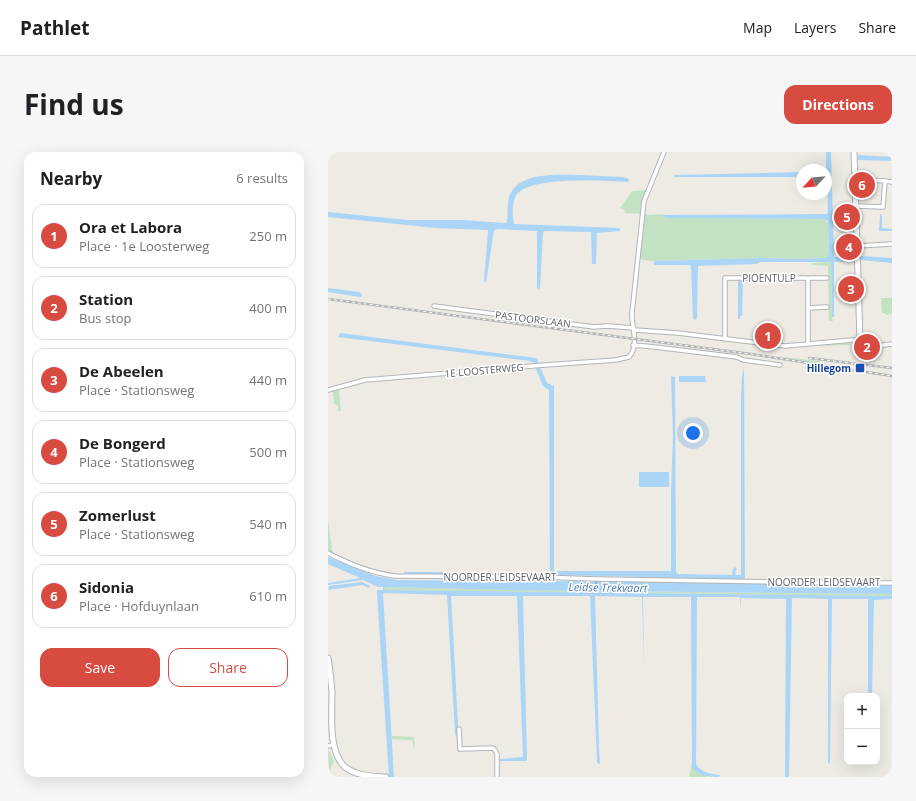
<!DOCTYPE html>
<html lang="en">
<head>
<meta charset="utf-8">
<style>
  body { margin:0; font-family:"Open Sans",sans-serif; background:#f6f6f6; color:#202124 }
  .controls { position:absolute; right:12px; bottom:12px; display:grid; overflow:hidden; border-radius:8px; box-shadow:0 4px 16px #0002 }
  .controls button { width:36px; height:36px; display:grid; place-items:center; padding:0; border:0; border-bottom:1px solid #e0e0e0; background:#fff; color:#202124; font:20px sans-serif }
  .compass { position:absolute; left:468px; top:12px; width:36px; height:36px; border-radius:50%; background:#fff; box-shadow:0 4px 16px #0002; rotate:244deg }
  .you { position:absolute; left:365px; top:281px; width:14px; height:14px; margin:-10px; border:3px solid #fff; border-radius:50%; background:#1a73e8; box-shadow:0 0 0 6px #1a73e833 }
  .badge { display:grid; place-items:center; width:26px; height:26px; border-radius:50%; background:#d74b40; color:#fff; font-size:13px; font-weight:700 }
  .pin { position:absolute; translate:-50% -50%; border:2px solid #fff; box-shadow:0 1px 4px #0006 }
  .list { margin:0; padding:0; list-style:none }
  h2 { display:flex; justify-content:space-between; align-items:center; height:52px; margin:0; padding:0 16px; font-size:17px }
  h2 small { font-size:13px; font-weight:400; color:#757577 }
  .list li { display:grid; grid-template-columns:26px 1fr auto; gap:12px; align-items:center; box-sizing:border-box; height:64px; margin:0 8px 8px; padding:0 8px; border:1px solid #e0e0e0; border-radius:12px }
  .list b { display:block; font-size:15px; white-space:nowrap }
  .list p { margin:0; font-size:13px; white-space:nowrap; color:#757577 }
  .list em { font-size:13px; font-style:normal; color:#757577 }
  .actions { display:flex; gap:8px; padding:12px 16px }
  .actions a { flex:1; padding:9px 0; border:1px solid #d74b40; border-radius:12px; text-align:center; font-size:14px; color:#d74b40 }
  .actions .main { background:#d74b40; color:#fff }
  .map { position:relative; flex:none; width:564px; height:625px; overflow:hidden; border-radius:12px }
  header { display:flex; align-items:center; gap:24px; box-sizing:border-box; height:56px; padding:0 20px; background:#fff; border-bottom:1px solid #e0e0e0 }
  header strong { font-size:19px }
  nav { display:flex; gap:22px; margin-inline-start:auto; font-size:14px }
  .intro { display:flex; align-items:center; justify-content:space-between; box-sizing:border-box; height:96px; padding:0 24px }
  h1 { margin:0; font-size:28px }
  .button { padding:10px 18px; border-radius:12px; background:#d74b40; color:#fff; font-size:14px; font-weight:700 }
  main { display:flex; gap:24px; padding:0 24px }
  aside { flex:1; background:#fff; border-radius:12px; box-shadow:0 4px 16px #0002 }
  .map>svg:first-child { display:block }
  .green { fill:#c3e2c3 }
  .water { fill:#abd5f6 }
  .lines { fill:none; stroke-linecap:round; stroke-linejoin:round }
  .ferry { stroke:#4a77a6; stroke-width:1; stroke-dasharray:5 4; stroke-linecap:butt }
  .street-casing { stroke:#b1b4b8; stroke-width:5.5 }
  .secondary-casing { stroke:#b0b3b7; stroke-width:7 }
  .street { stroke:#fff; stroke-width:3.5 }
  .secondary { stroke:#fff; stroke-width:5 }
  .rail-casing { stroke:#b2b3b3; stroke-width:2.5 }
  .rail { stroke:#fff; stroke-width:1; stroke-dasharray:3; stroke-linecap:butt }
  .transit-dot { fill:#1a4fb4; stroke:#fff; stroke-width:1.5 }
  .labels { text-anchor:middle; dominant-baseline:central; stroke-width:3; stroke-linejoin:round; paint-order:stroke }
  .street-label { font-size:10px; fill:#5c5f63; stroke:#fff }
  .transit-label { font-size:10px; font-weight:bold; fill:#164399; stroke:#fff; text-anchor:end }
  .water-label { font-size:11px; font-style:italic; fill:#4a77a6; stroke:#fff }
</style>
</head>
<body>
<header>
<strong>Pathlet</strong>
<nav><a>Map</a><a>Layers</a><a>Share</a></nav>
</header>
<div class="intro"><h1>Find us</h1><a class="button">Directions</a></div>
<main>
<aside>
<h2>Nearby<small>6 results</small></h2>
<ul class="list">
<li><span class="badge">1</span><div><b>Ora et Labora</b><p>Place · 1e Loosterweg</p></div><em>250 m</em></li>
<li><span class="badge">2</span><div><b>Station</b><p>Bus stop</p></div><em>400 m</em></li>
<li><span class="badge">3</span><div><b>De Abeelen</b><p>Place · Stationsweg</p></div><em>440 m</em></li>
<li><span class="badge">4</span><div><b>De Bongerd</b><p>Place · Stationsweg</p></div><em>500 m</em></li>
<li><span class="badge">5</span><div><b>Zomerlust</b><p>Place · Stationsweg</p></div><em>540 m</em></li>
<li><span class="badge">6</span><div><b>Sidonia</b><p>Place · Hofduynlaan</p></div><em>610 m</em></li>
</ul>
<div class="actions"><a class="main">Save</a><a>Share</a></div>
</aside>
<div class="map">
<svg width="564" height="625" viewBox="0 0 564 625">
  <rect width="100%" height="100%" fill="#edebe4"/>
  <!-- green -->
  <path class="green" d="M318,38L312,62L297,61L296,57L292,56L304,39Z
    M316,61L319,63L335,62V65L340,66L497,67L500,71L501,102L498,106L470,107L432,106L323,109L311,107Z
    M503,110L504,165L505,169H501L500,114L484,113V111Z
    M553,146H564V162L558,163L557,161H554Z
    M521,191L528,201L527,202L522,193L488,194Z
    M445,204L492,209V212Z
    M11,238L13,259H10V254L6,251L5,239Z
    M0,368L4,397L6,402L0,398Z
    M56,435L181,438L564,442V444L56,438Z
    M64,584L86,585L87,596H86L84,588L64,587Z
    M0,597L6,609L1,619Z
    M364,610C364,620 372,621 380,625H361Z"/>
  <!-- water -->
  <path class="water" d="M498,0H503L506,105H525V109L506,110V165H504L503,110H432L429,112L370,114L369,166L368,168L365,167L363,114L361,113H327L325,111L327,109L432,106L470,107L498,106L501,102L500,69L497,67L340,66L335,65L334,63L499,62L500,59L499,25H498Z
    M530,3L564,5V9L530,8Z
    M474,20V25H346V23Z
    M251,23L295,25L301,27L300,30C276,29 205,24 189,42C184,48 184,64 186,72L292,76V79L269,81L268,112H264L263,80L217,79L215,81L212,136L211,137L209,136V79L171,77L166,78L158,131L156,129L160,78L108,76L0,65V60L80,68H134L177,71L179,70C180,62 179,53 181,45C190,19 229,23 251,23Z
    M552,62L554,63V76L564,77V79H551Z
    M533,104L564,106V111L533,108Z
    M415,128L414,164H412V167H410V129Z
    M0,136L31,140L33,141L34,144L32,145L0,140Z
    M12,181L208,206L211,211L208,212L202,209L10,185Z
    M209,215H211L213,217L219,231L226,234V419H343V338L345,285L343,224L347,225L348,420L350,422L404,423L405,417L407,415L409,417L407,420L408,423H413V244L414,225L416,215L417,426L415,428H347V430L564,433V442L181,438L57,435L56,438L564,444V447L546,448L544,544H540V447H504L502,612L500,611V447L464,446L461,625H457L458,447L413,446L412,458V445H369L368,612C372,620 383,622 392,623L391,625C382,625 369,624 364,615L363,445H315L316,518L314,445L267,444L271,596L272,612H271L269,610L262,444H195L199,609H172V607L195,605L189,444H123L130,573L131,585L129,586L127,582L119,443L55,441L66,625H61L49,441V438H55V435H50L35,428L0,433V431L32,426L0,412V405L48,424L69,428L341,430V427L319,425L222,423L221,238L215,234L208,217Z
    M351,224H377L378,230H351Z
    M311,320H341V335H311Z
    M76,420H114L133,422H76Z
    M34,430L42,434L41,436L34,433L0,438L1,434Z"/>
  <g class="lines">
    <!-- ferry -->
    <path class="ferry" d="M268,429V438"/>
    <!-- street casing -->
    <g class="street-casing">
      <path id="street" d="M527,27L557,29L555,55L528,54
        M557,29L564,30
        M529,94L564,92
        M106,154L266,175L279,174L306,176
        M480,156L499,155
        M306,178L350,181L457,194L525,188H532L546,194L564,192
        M397,187V126H499
        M480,191V127
        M305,193L327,195L409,205L415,208L452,213
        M0,238L37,228L217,213L288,208L301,205C312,193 303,175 304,161L316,49L336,0
        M0,401C21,412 43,421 67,424L212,425L268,427L444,430L564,431
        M131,577L132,597L165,596L167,598L169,602V625
        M0,594L4,593"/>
    </g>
    <!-- secondary casing -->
    <g class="secondary-casing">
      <path id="secondary" d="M526,0L532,188
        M0,506C2,517 3,529 4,540C4,562 0,600 17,615C28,624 44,624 58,625"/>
    </g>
    <!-- street -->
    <use href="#street" class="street"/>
    <!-- secondary -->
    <use href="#secondary" class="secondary"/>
    <!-- rail casing -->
    <g class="rail-casing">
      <path id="rail" d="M0,147L423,202L564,224
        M481,206L564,216"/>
    </g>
    <!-- rail -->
    <use href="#rail" class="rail"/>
  </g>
  <!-- markers -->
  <rect class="transit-dot" x="527" y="211" width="10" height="10" rx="2"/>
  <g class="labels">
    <!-- street labels -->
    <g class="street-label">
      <text x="441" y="126">PIOENTULP</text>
      <text transform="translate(205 167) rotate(7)">PASTOORSLAAN</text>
      <text transform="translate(156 218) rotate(-5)">1E LOOSTERWEG</text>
      <text x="172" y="425">NOORDER LEIDSEVAART</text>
      <text x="496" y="430">NOORDER LEIDSEVAART</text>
    </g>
    <!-- transit labels -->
    <g class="transit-label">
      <text x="523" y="216">Hillegom</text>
    </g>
    <!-- water labels -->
    <g class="water-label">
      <text transform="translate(280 435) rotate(1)">Leidse Trekvaart</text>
    </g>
  </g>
</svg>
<div class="controls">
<button>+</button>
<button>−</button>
</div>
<svg class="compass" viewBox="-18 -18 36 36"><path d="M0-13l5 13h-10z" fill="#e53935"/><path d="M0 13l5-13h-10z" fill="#757577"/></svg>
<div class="you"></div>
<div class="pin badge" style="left:440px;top:184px">1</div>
<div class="pin badge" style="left:539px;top:195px">2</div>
<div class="pin badge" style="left:523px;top:137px">3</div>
<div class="pin badge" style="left:521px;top:95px">4</div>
<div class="pin badge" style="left:519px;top:65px">5</div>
<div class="pin badge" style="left:534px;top:33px">6</div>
</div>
</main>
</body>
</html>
